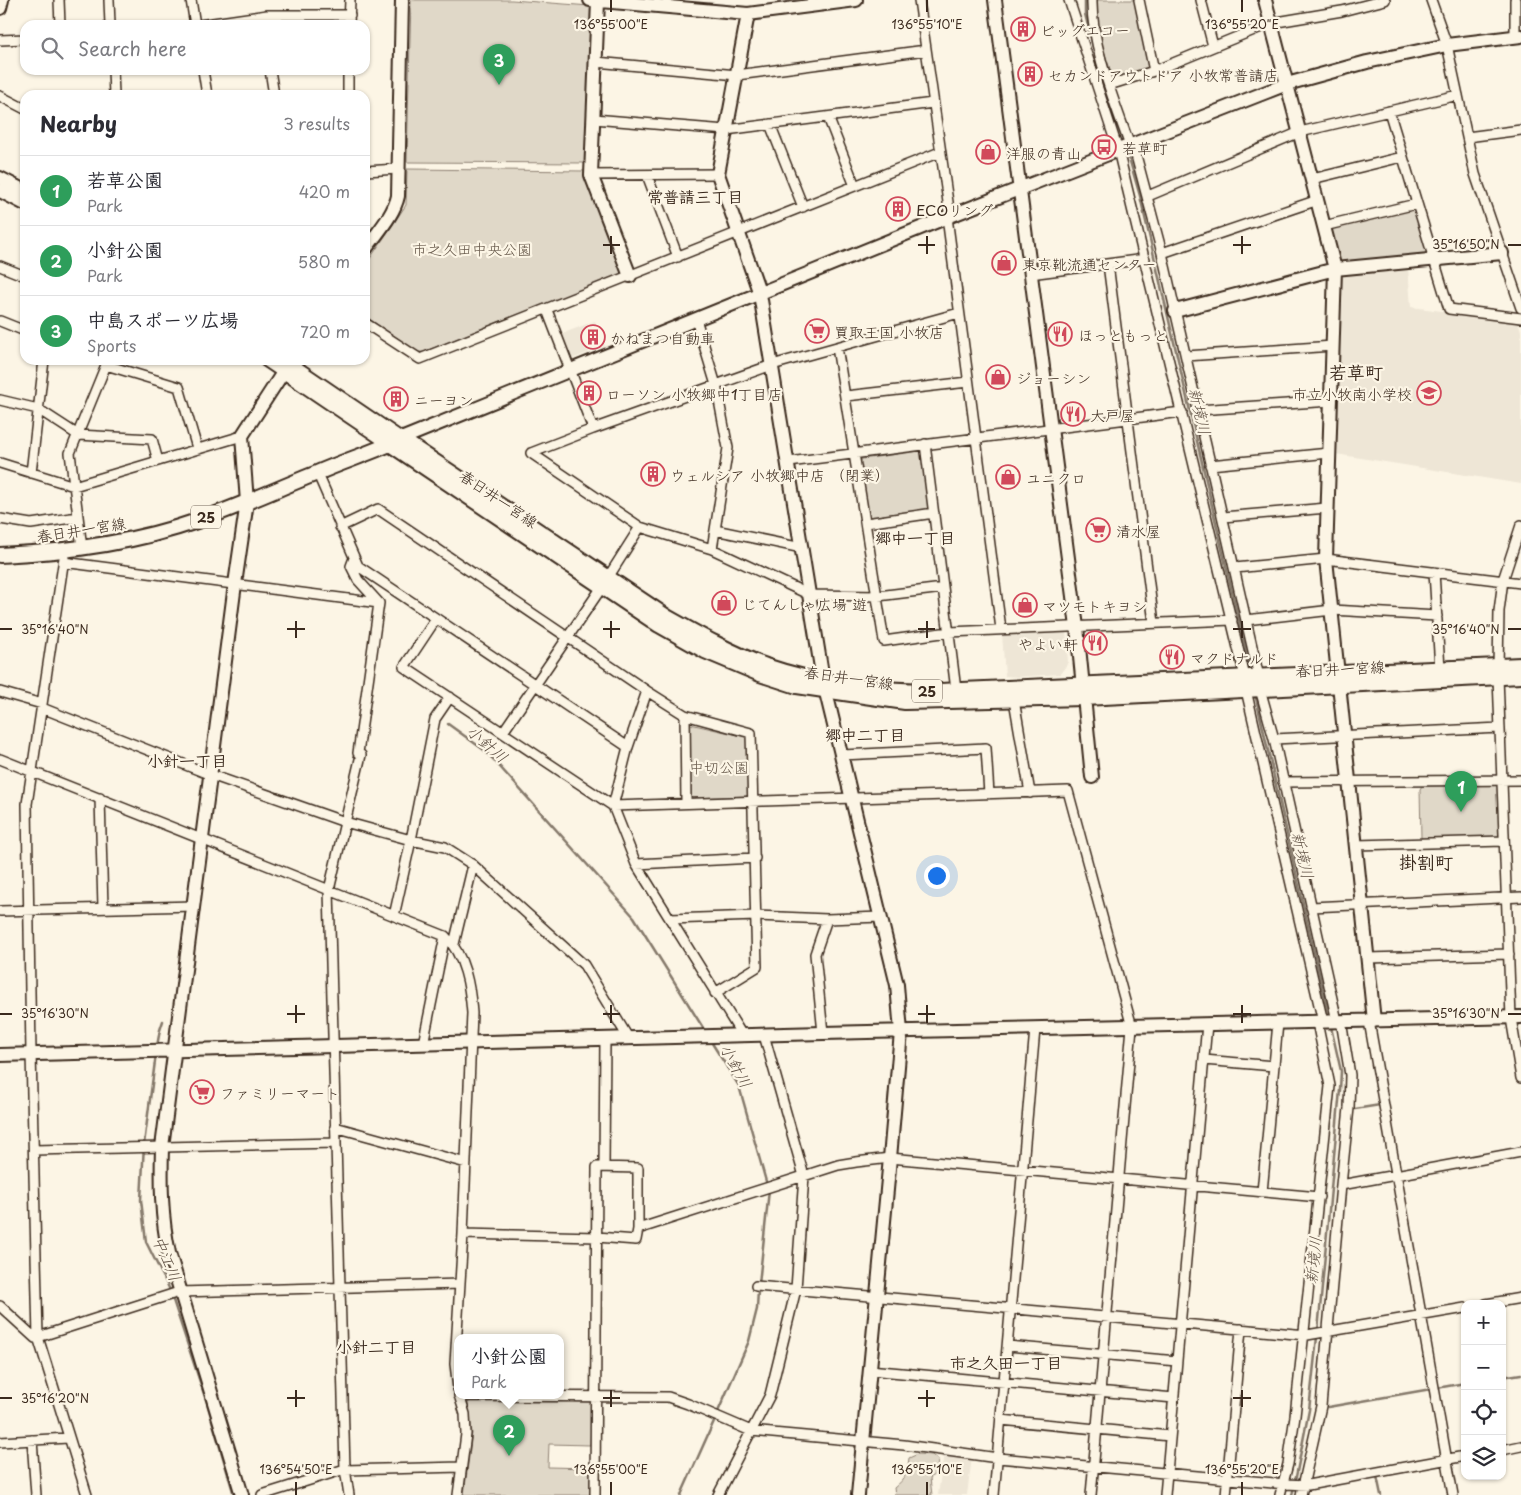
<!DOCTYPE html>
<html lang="en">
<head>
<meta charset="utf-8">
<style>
  body { margin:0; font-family:"Playpen Sans","Klee One",sans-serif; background:#f2f2f3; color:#2b2b33 }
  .controls { position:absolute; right:15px; bottom:15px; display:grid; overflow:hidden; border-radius:10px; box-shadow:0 1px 4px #0004 }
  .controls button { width:45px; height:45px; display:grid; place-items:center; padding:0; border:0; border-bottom:1px solid #e1e1e2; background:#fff; color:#2b2b33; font:25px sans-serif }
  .you { position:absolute; left:936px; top:875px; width:18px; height:18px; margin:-12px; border:4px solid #fff; border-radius:50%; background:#1a73e8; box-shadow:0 0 0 8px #1a73e833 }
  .badge { display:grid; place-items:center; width:32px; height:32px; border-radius:50%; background:#d1495b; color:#fff; font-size:16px; font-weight:700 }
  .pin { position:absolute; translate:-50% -41px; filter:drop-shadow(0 1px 2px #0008) }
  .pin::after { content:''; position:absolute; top:26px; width:18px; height:15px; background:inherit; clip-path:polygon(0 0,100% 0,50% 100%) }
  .popup { position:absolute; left:454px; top:1334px; width:110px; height:65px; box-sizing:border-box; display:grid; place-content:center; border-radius:10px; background:#fff; filter:drop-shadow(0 1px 4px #0005); font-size:16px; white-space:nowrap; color:#7c7c81 }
  .popup b { font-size:19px; color:#2b2b33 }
  .popup::after { content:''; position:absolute; left:50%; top:100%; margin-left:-10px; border:10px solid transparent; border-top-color:#fff }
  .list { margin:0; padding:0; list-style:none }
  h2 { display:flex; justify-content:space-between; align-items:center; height:65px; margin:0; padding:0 20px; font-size:21px }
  h2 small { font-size:16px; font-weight:400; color:#7c7c81 }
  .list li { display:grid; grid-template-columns:32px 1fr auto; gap:15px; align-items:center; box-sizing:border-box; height:70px; padding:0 20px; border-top:1px solid #e1e1e2 }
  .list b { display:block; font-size:19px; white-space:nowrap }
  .list p { margin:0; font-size:16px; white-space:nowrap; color:#7c7c81 }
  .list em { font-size:16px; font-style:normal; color:#7c7c81 }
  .icon { flex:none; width:28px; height:28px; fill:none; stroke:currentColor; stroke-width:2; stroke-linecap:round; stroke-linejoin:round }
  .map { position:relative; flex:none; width:1521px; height:1495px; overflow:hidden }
  .search { position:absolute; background:#fff; box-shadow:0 1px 4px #0004; left:20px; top:20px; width:350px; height:55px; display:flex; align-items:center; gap:12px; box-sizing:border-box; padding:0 18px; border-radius:15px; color:#7c7c81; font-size:19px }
  .panel { position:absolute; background:#fff; box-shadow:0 1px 4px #0004; left:20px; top:90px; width:350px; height:275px; border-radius:15px }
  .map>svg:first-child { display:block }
  .built { fill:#eee6d6 }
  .green { fill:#e0d8c8; stroke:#8e8173 }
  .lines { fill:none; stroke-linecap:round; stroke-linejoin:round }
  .stream { stroke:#85796b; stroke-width:2.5 }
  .street-casing { stroke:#3b2a1e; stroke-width:12 }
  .secondary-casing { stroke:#3b2a1e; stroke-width:16 }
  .primary-casing { stroke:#3b2a1e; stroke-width:18 }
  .street { stroke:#fcf5e5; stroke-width:9 }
  .secondary { stroke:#fcf5e5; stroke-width:12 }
  .primary { stroke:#fcf5e5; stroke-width:14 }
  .ticks { fill:none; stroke:#3b2a1e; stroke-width:2 }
  .labels { text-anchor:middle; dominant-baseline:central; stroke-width:4.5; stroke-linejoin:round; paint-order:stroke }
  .shield { fill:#fcf5e5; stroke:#75675a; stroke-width:1 }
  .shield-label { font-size:14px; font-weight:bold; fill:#3b2a1e }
  .poi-label { font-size:15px; fill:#3b2a1e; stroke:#fcf5e5; text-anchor:start }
  .park-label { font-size:15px; fill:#645648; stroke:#fcf5e5 }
  .street-label { font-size:15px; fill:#3b2a1e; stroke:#fcf5e5 }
  .neighbourhood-label { font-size:16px; font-weight:bold; fill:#3b2a1e; stroke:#fcf5e5 }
  .water-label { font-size:16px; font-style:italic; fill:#605144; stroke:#fcf5e5 }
  .quarter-label { font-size:18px; font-weight:bold; fill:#3b2a1e; stroke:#fcf5e5 }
  .ticks-label { font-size:12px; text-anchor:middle; fill:#3b2a1e; stroke:#fcf5e5; stroke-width:4.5; stroke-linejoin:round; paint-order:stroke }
</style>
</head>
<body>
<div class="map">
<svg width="1521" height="1495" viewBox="0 0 1521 1495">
  <rect width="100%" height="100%" fill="#fcf5e5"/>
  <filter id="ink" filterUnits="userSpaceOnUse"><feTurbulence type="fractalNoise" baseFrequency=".02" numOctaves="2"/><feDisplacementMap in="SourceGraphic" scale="10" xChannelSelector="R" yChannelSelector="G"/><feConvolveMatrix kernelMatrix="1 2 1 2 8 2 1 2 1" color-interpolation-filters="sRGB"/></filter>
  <g filter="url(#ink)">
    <!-- built -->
    <path class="built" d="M1408,267L1411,307L1518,321L1521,331V484L1336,454L1341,276L1343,274Z
      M595,321L605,346L572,359L567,355L559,335Z
      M1066,631L1068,663L1060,674L1017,677L1005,676L1002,634Z
      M944,1453L972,1457L967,1495H938Z"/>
    <!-- green -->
    <path class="green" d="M411,0H512L590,6L594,9L586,163L407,162Z
      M1095,0H1136L1150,68L1117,81L1113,78L1098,33Z
      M407,169L585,171L623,269L621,274L423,352H418L365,316V266L406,205Z
      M1411,209L1415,211L1427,252L1425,255L1340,263L1332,232L1333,228Z
      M920,451L923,453L930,509L872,519L869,517L860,462L862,459Z
      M690,724L747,737L748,796L691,798Z
      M1497,785L1500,787L1502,836L1498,838L1424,840L1421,837L1420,789L1422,786Z
      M473,1399L592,1402L590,1445L549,1444L548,1467L591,1468V1495H464L472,1433L468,1403Z
      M918,1454L932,1455L938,1460L937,1472L930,1478L932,1495H895L894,1488C906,1478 907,1474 909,1458Z"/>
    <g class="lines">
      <!-- stream -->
      <path class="stream" d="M1085,0V14L1094,50
        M1129,158L1140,196L1250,669
        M1256,698L1329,1017
        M448,724L484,750L492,758L634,917L705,1031
        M710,1040L739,1086L767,1185
        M157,1046L160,1030L163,1021
        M156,1054L144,1144L141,1200L146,1242L171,1292
        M1355,1109L1380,1105
        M759,1284L769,1190
        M172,1297L206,1400L234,1495
        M1318,1331L1340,1090L1341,1071L1331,1027
        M1502,1377L1521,1374
        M1437,1388L1465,1383
        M1328,1407L1431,1389
        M717,1414L749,1341L757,1309L758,1290
        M1377,1476L1381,1495
        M1295,1482L1309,1410L1317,1337
        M681,1495L715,1419
        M1292,1495L1294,1487"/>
      <!-- street casing -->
      <g class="street-casing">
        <path id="street" d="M59,0L60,25
          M109,0L110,25
          M191,0L195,25
          M919,0L950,216
          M1069,0L1118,150L1245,677
          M1092,0C1091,45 1115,103 1130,146
          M1139,0L1154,71
          M1201,0L1213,46
          M1431,0L1447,45L1475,174L1521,308
          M1515,0V36
          M267,15V25
          M199,25L267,15H350
          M349,25L350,0
          M0,40L25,39
          M596,62L737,75L926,50
          M113,70L114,95
          M203,70L207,95
          M270,70L274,95
          M1109,85L1154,71L1271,23L1342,11L1385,0
          M348,95V70
          M0,96L25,109
          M1389,111L1449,309L1521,318
          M828,117L855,186
          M594,119L726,130L933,103
          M770,124L803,207
          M1467,137L1521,130
          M1133,144L1162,253L1259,677
          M365,171L398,169
          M591,175L718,174
          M647,175L678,257
          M1312,179L1402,157
          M1148,196L1300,132L1458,95
          M947,217L1001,629
          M1324,226L1416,204
          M1162,253L1318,200
          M1108,264L1154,623
          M0,266L25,276
          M1030,274L1145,259
          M547,310L593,429
          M696,319L716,385L728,448L712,549
          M0,321L25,331
          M365,323L420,359L940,152
          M837,347L884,641L949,632L1232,620
          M1186,356L1333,346
          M106,365L179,387L197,448
          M846,396L968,382
          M0,400L38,409L78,435L152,439L158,461
          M1198,410L1332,401
          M925,444L956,690
          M531,453L593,429L772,365L959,313
          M531,453L640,527L712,549L810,595L878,596L943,588
          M789,462L1182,412
          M0,463L74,486L242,436
          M1210,465L1329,453
          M317,472L358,566L628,747
          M31,473L44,360
          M1223,517L1327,508
          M0,519L31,524L78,517
          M866,523L934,513
          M340,527L378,509L647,691L685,715L751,733L757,967L715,993
          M715,530L802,548
          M82,548L70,453L108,360
          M64,558L27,804L31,1054L38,1337L87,1495
          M354,558L351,566L358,580L379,603
          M63,562L379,603L358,753L361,755L329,890L345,1469L349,1495
          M1235,568L1326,559L1521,583
          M1434,572L1440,669
          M436,619L404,667L613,806L1068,791L1132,1027L1091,1495
          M1246,620L1332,610L1437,616
          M1498,667L1499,611L1503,580L1521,525
          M1498,677L1511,1018L1521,1078
          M1260,689L1274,739L1337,1021
          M1246,690L1323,1022
          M647,691L628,747L613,806L636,864L742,1035
          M0,692L42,704
          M1014,700L1030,793
          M42,708L211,775L345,822L411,840L445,847L473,865L584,965L629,1039
          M685,715L686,803
          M503,732L602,587L640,527
          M1274,739L1500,728
          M842,755L986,748L989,794
          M0,759L445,936C465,955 470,987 472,1013L463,1234L455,1364L458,1389
          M1283,782L1521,780
          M100,798L103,908
          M1356,845L1504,841
          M636,864L755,858
          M1311,907L1521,897
          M0,911L194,906
          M394,916L411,840L435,719L450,697
          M670,919L757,916L827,919L881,917
          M454,944L473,865
          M1368,958L1509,954
          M1369,1021L1453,1495
          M823,1033L815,954L827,919
          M423,1044L445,936
          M1204,1060L1274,1066
          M335,1127L466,1163
          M34,1150L335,1143
          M604,1167L605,1039
          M1341,1185L1521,1152
          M1262,1192L1278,1023
          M463,1234L597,1237L636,1240L638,1229L838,1165L856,1162L890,1158L1319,1197
          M756,1286L1307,1335L1465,1308
          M1486,1304L1521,1298
          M0,1306L35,1338L179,1292L460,1284
          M1008,1346L1177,1361
          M869,1370L1174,1398
          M459,1396L668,1397L688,1404L751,1431L904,1445L998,1458L1285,1484L1308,1485L1465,1456
          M1001,1420L1170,1436
          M32,1440L36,1495
          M0,1442L68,1438
          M1502,1450L1521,1446
          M345,1470L461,1467
          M262,1495L345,1469
          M458,1495L466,1434L465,1414L459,1395
          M595,1495L597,1167L638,1168V1229
          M718,1495L770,1395L796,1289L804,1176L764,1035
          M994,1495L1035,1029
          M1165,1495L1207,1024
          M1226,1495L1241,1329
          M1280,1495L1288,1464L1295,1416L1330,1086L1317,1022
          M1301,1495L1321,1406L1341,1185L1349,1108L1350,1075L1341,1021"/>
      </g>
      <!-- secondary casing -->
      <g class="secondary-casing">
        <path id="secondary" d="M590,0L748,14L856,0
          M995,0L1077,627L1092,777
          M1265,0L1335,269L1326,559L1374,1021
          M598,1L591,175L630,276
          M0,8L2,0
          M748,14L718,174L760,294L823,680L897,985L901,1032L890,1158L858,1495
          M0,178L25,191
          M0,191L25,204
          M365,250C376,234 394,215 398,196L402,0
          M1175,311L1335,269L1502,253
          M266,360L390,444
          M285,360L401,439L950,216L1287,84L1367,62L1447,45L1521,36
          M0,1055L823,1033L1521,1017
          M242,1495L169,1253C161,1217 161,1183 162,1147L235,584L247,502L242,436L291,360"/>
      </g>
      <!-- primary casing -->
      <g class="primary-casing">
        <path id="primary" d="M390,444L659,625L705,651L760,674L797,686L905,702L1084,698L1521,676
          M0,555C67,552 134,543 197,521C238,507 277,489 317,473C344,461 374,452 401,439L667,617C699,635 731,653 766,666C821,685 882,691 940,691L1521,665"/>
      </g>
      <!-- street -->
      <use href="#street" class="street"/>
      <!-- secondary -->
      <use href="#secondary" class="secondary"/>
      <!-- primary -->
      <use href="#primary" class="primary"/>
    </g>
  </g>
  <!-- ticks -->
  <path class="ticks" d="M611,0V12M927,0V12M1242,0V12M611,236V254M927,236V254M1242,236V254M603,245H620M918,245H935M1233,245H1251M1508,245H1521M296,621V638M611,621V638M927,621V638M1242,621V638M0,629H12M287,629H305M603,629H620M918,629H935M1233,629H1251M1508,629H1521M296,1005V1023M611,1005V1023M927,1005V1023M1242,1005V1023M0,1014H12M287,1014H305M603,1014H620M918,1014H935M1233,1014H1251M1508,1014H1521M296,1390V1407M611,1390V1407M927,1390V1407M1242,1390V1407M0,1398H12M287,1398H305M603,1398H620M918,1398H935M1233,1398H1251M296,1482V1495M611,1482V1495M927,1482V1495M1242,1482V1495"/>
  <!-- icons -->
  <defs>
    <g id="building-ring" transform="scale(1.25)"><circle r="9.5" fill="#fcf5e5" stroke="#d1495b" stroke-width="1.5"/><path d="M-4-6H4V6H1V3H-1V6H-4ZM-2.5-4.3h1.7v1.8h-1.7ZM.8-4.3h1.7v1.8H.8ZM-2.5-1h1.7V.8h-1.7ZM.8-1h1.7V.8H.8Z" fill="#d1495b"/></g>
    <g id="bus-ring" transform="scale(1.25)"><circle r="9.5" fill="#fcf5e5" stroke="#d1495b" stroke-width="1.5"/><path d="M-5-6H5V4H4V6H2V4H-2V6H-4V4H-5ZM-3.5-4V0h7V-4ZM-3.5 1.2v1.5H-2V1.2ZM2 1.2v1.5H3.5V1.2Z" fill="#d1495b"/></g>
    <g id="shop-ring" transform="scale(1.25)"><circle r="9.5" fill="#fcf5e5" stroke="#d1495b" stroke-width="1.5"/><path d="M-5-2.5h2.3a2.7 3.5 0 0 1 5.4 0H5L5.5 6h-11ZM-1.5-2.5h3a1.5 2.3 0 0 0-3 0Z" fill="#d1495b"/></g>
    <g id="supermarket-ring" transform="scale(1.25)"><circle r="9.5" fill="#fcf5e5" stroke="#d1495b" stroke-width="1.5"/><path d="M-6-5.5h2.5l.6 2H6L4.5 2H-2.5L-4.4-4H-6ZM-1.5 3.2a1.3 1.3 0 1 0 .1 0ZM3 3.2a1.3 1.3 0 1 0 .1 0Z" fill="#d1495b"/></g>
    <g id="restaurant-ring" transform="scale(1.25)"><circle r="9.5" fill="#fcf5e5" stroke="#d1495b" stroke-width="1.5"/><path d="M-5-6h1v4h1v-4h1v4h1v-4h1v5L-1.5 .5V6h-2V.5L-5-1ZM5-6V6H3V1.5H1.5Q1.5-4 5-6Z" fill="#d1495b"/></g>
    <g id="school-ring" transform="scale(1.25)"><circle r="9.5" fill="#fcf5e5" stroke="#d1495b" stroke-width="1.5"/><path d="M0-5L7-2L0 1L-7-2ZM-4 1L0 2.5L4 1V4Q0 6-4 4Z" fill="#d1495b"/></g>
  </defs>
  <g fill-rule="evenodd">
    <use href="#building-ring" x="1023" y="29"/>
    <use href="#building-ring" x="1030" y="74"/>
    <use href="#bus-ring" x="1104" y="147"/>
    <use href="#shop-ring" x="988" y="152"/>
    <use href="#building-ring" x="898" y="209"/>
    <use href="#shop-ring" x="1004" y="263"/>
    <use href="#supermarket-ring" x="817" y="331"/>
    <use href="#restaurant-ring" x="1060" y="334"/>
    <use href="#building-ring" x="593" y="337"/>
    <use href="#shop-ring" x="998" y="377"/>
    <use href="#building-ring" x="589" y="393"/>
    <use href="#school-ring" x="1429" y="393"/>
    <use href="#building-ring" x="396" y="399"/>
    <use href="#restaurant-ring" x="1073" y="414"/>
    <use href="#building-ring" x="653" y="474"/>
    <use href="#shop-ring" x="1008" y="477"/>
    <use href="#supermarket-ring" x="1098" y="530"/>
    <use href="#shop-ring" x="724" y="603"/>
    <use href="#shop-ring" x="1025" y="605"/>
    <use href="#restaurant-ring" x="1095" y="643"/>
    <use href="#restaurant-ring" x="1172" y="657"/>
    <use href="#supermarket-ring" x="202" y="1092"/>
  </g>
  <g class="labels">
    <!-- shield labels -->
    <g class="shield">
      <rect x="191" y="505.5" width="30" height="23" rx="4"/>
      <rect x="912" y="679.5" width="30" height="23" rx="4"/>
    </g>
    <g class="shield-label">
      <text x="206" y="517">25</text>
      <text x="927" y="691">25</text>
    </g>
    <!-- poi labels -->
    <g class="poi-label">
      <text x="1040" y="29">ビッグエコー</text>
      <text x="1048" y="74">セカンドアウトドア 小牧常普請店</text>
      <text x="1122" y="147">若草町</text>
      <text x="1006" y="152">洋服の青山</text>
      <text x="916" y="209">ECOリング</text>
      <text x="1022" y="263">東京靴流通センター</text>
      <text x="834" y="331">買取王国 小牧店</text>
      <text x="1078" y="334">ほっともっと</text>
      <text x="610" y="337">かねまつ自動車</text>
      <text x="1016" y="377">ジョーシン</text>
      <text x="606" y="393">ローソン 小牧郷中1丁目店</text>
      <text x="1412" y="393" text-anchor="end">市立小牧南小学校</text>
      <text x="414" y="399">ニーヨン</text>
      <text x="1090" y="414">大戸屋</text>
      <text x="670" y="474">ウェルシア 小牧郷中店 （閉業）</text>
      <text x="1026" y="477">ユニクロ</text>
      <text x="1116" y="530">清水屋</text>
      <text x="742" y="603">じてんしゃ広場 遊</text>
      <text x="1042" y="605">マツモトキヨシ</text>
      <text x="1078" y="643" text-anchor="end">やよい軒</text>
      <text x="1190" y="657">マクドナルド</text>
      <text x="220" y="1092">ファミリーマート</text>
    </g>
    <!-- park labels -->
    <g class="park-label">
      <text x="472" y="248">市之久田中央公園</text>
      <text x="719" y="766">中切公園</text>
    </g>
    <!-- street labels -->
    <g class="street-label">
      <text transform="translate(499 498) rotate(34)">春日井一宮線</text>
      <text transform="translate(81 529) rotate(-9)">春日井一宮線</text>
      <text transform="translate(1340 668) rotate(-3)">春日井一宮線</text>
      <text transform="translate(849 677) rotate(8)">春日井一宮線</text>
    </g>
    <!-- neighbourhood labels -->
    <g class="neighbourhood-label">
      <text x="695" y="196">常普請三丁目</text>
      <text x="915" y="537">郷中一丁目</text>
      <text x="865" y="734">郷中二丁目</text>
      <text x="187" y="760">小針一丁目</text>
      <text x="376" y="1346">小針二丁目</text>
      <text x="1006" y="1362">市之久田一丁目</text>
    </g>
    <!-- water labels -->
    <g class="water-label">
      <text transform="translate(1201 411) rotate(77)">新境川</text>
      <text transform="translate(488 743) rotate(41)">小針川</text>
      <text transform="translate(1304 855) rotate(77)">新境川</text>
      <text transform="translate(737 1065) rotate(61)">小針川</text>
      <text transform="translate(168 1258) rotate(67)">中江川</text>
      <text transform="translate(1312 1260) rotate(-84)">新境川</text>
    </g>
    <!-- quarter labels -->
    <g class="quarter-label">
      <text x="1356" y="371">若草町</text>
      <text x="1426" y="861">掛割町</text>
    </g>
  </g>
  <g class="ticks-label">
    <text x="611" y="29">136°55'00"E</text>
    <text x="927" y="29">136°55'10"E</text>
    <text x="1242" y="29">136°55'20"E</text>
    <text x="1466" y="249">35°16'50"N</text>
    <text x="55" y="634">35°16'40"N</text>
    <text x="1466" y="634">35°16'40"N</text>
    <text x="55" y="1018">35°16'30"N</text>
    <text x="1466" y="1018">35°16'30"N</text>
    <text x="55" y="1403">35°16'20"N</text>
    <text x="296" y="1474">136°54'50"E</text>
    <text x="611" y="1474">136°55'00"E</text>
    <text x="927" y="1474">136°55'10"E</text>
    <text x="1242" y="1474">136°55'20"E</text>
  </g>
</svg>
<div class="controls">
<button>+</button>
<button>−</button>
<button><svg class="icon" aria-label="locate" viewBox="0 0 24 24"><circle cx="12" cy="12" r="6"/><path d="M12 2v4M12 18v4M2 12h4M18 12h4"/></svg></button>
<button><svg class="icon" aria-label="layers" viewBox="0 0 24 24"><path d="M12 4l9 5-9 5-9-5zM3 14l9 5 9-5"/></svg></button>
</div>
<div class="you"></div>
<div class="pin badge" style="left:1461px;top:812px;background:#2e9e5b">1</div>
<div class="pin badge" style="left:509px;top:1456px;background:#2e9e5b">2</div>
<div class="popup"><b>小針公園</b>Park</div>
<div class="pin badge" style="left:499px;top:85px;background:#2e9e5b">3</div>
<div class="search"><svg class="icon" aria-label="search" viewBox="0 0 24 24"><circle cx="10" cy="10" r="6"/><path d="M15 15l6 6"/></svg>Search here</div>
<section class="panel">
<h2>Nearby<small>3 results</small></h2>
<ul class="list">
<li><span class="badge" style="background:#2e9e5b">1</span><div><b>若草公園</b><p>Park</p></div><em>420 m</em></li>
<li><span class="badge" style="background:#2e9e5b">2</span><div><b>小針公園</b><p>Park</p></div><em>580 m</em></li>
<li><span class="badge" style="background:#2e9e5b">3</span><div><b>中島スポーツ広場</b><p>Sports</p></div><em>720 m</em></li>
</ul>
</section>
</div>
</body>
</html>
